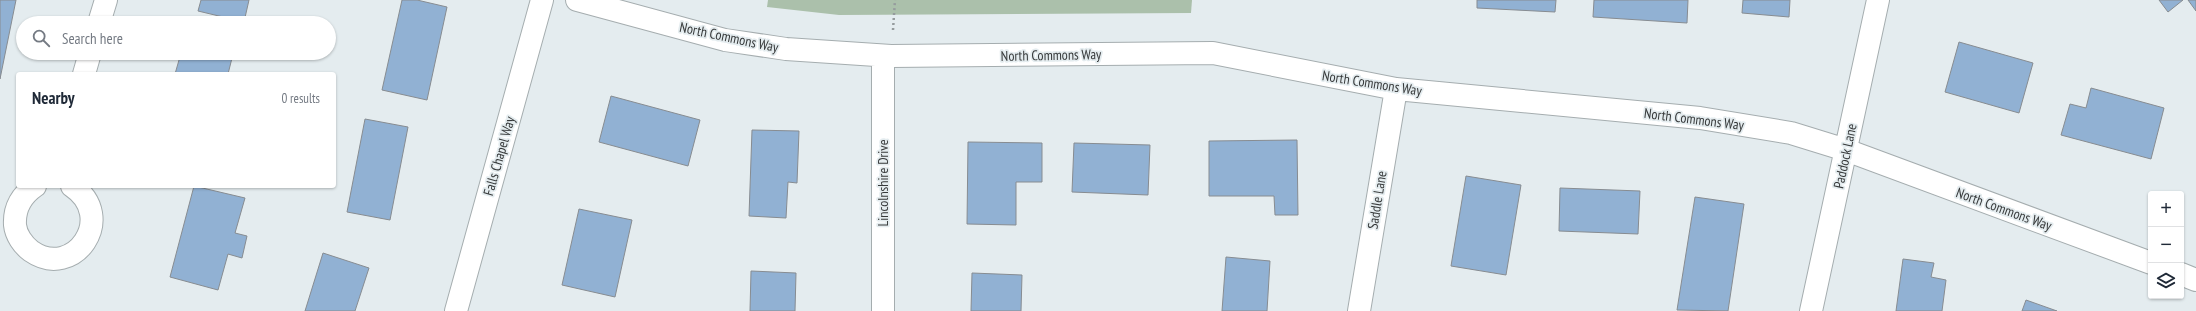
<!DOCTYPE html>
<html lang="en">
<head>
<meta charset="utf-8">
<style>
  body { margin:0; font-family:"PT Sans Narrow",sans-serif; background:#f6f6f7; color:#1f2937 }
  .controls { position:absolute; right:12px; bottom:12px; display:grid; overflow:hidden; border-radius:4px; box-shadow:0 1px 3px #0004 }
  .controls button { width:36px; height:36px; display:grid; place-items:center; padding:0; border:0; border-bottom:1px solid #e0e1e3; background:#fff; color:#1f2937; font:20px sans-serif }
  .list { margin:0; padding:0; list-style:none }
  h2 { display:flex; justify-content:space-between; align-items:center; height:52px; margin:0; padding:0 16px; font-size:17px }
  h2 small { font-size:13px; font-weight:400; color:#747a83 }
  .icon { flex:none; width:22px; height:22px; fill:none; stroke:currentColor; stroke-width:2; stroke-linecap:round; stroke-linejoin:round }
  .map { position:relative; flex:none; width:2196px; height:311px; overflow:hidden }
  .search { position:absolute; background:#fff; box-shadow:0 1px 3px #0004; left:16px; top:16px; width:320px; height:44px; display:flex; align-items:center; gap:10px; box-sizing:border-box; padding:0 14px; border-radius:22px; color:#747a83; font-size:15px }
  .panel { position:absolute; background:#fff; box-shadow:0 1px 3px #0004; left:16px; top:72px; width:320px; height:116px; border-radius:4px }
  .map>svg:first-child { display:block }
  .green { fill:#abc0ab }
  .building { fill:#91b1d3; stroke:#878c91 }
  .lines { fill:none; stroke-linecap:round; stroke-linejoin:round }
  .minor-casing { stroke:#a5adaf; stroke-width:24 }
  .path { stroke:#959b9d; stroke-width:2.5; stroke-dasharray:2 3; stroke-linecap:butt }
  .minor { stroke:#fff; stroke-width:22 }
  .labels { text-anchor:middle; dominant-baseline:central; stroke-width:3.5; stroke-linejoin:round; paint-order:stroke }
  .street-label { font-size:14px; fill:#36393a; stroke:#e4ecef }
</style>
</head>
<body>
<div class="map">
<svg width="2196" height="311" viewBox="0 0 2196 311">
  <rect width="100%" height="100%" fill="#e4ecef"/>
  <!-- green -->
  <path class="green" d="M768,0H1192L1191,13L839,15L767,7Z"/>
  <!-- building -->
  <path class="building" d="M0,0H16L0,79Z
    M201,0H249L244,22L198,11Z
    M402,0H417L447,7L427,100L382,90Z
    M1477,0H1556L1555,12L1477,8Z
    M1594,0H1688L1687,23L1593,17Z
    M1743,0H1790L1789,17L1742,13Z
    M2159,0H2183L2168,12Z
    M2188,0H2196V11Z
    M1959,42L2033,63L2019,113L1945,92Z
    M181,53H213L232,58L228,74H175Z
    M2091,88L2164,108L2151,159L2061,135L2070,104L2086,108Z
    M611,96L700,120L688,166L599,142Z
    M365,119L408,127L390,220L347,212Z
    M752,130L799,131L797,183L788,182L786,218L749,216Z
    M1297,140L1298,215H1275L1274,196H1209V141Z
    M968,142L1042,143V182H1016V225L967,224Z
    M1074,143L1150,145L1148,195L1072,192Z
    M1466,176L1521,185L1506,275L1451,266Z
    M194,186L245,198L235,233L247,236L242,258L228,254L218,290L170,277Z
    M1560,188L1640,191L1638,234L1559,231Z
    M1695,197L1744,204L1728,311L1677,310Z
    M579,209L632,220L615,297L562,285Z
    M323,253L369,268L355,311H305Z
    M1226,257L1270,261L1267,311H1222Z
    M1903,259L1934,263L1931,277L1946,280L1942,311H1896Z
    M751,271L796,273L795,311H750Z
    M972,273L1022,275L1021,311H971Z
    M2026,300L2057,311H2022Z"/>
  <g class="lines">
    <!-- minor casing -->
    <g class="minor-casing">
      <path id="minor" d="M577,0L725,40L786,49L891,56L1213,53L1396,89L1700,118L1791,133L1846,150L2151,263
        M99,23L106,0
        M883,56V311
        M84,74L90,53
        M35,186C22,195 14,208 15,225C16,235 23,245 31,251C74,281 118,217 72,186
        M2181,274L2196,280
        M456,311L542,0
        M1359,311L1396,89
        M1811,311L1878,0"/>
    </g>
    <!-- path -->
    <path class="path" d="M893,30L895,0"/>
    <!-- minor -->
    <use href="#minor" class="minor"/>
  </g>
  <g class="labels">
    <!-- street labels -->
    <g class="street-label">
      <text transform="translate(729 37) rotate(12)">North Commons Way</text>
      <text transform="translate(1051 55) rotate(-1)">North Commons Way</text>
      <text transform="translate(1372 83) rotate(9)">North Commons Way</text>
      <text transform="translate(1694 119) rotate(7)">North Commons Way</text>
      <text transform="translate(499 156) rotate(-74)">Falls Chapel Way</text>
      <text transform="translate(1845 156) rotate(-78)">Paddock Lane</text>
      <text transform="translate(883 183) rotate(-90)">Lincolnshire Drive</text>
      <text transform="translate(1377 200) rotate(-81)">Saddle Lane</text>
      <text transform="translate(2004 209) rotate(20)">North Commons Way</text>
    </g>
  </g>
</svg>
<div class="controls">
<button>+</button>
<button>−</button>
<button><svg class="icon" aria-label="layers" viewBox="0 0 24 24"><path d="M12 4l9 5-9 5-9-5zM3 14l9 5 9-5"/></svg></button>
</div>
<div class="search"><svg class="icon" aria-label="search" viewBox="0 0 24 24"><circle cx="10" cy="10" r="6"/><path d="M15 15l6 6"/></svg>Search here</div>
<section class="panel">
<h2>Nearby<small>0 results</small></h2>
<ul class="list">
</ul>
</section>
</div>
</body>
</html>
